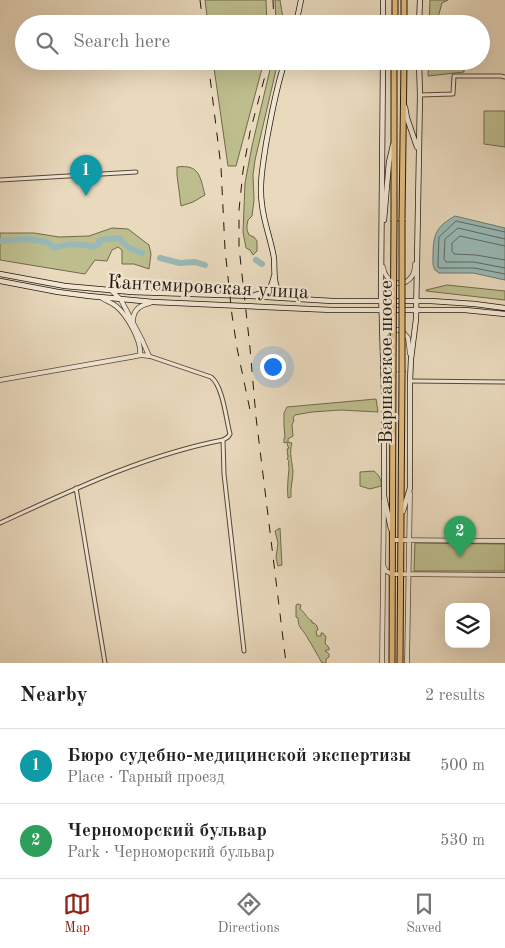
<!DOCTYPE html>
<html lang="en">
<head>
<meta charset="utf-8">
<style>
  body { margin:0; font-family:"Old Standard TT",serif; background:#f2f2f2; color:#222 }
  .controls { position:absolute; right:15px; bottom:15px; display:grid; overflow:hidden; border-radius:10px; box-shadow:0 5px 20px #0002 }
  .controls button { width:45px; height:45px; display:grid; place-items:center; padding:0; border:0; border-bottom:1px solid #e0e0e0; background:#fff; color:#222; font:25px sans-serif }
  .you { position:absolute; left:272px; top:366px; width:18px; height:18px; margin:-12px; border:4px solid #fff; border-radius:50%; background:#1a73e8; box-shadow:0 0 0 8px #1a73e833 }
  .badge { display:grid; place-items:center; width:32px; height:32px; border-radius:50%; background:#8f2418; color:#fff; font-size:16px; font-weight:700 }
  .pin { position:absolute; translate:-50% -41px; filter:drop-shadow(0 1px 2px #0008) }
  .pin::after { content:''; position:absolute; top:26px; width:18px; height:15px; background:inherit; clip-path:polygon(0 0,100% 0,50% 100%) }
  .list { margin:0; padding:0; list-style:none }
  h2 { display:flex; justify-content:space-between; align-items:center; height:65px; margin:0; padding:0 20px; font-size:21px }
  h2 small { font-size:16px; font-weight:400; color:#767676 }
  .list li { display:grid; grid-template-columns:32px 1fr auto; gap:15px; align-items:center; box-sizing:border-box; height:75px; padding:0 20px; border-top:1px solid #e0e0e0 }
  .list b { display:block; font-size:19px; white-space:nowrap }
  .list p { margin:0; font-size:16px; white-space:nowrap; color:#767676 }
  .list em { font-size:16px; font-style:normal; color:#767676 }
  .icon { flex:none; width:28px; height:28px; fill:none; stroke:currentColor; stroke-width:2; stroke-linecap:round; stroke-linejoin:round }
  .map { position:relative; flex:none; width:505px; height:663px; overflow:hidden }
  .search { position:absolute; background:#fff; box-shadow:0 5px 20px #0002; left:15px; right:15px; top:15px; height:55px; display:flex; align-items:center; gap:12px; box-sizing:border-box; padding:0 18px; border-radius:28px; color:#767676; font-size:19px }
  .sheet { height:215px; background:#fff }
  nav { display:flex; justify-content:space-around; align-items:center; box-sizing:border-box; height:70px; border-top:1px solid #e0e0e0; background:#fff; font-size:14px; color:#767676 }
  nav a { display:grid; justify-items:center; gap:2px }
  nav .on { color:#8f2418 }
  .map>svg:first-child { display:block }
  .green { fill:#bdbd8d; stroke:#706a4c }
  .water { fill:#98b9b6; stroke:#697972 }
  .lines { fill:none; stroke-linecap:round; stroke-linejoin:round }
  .shore { stroke:#5d6860; stroke-width:1 }
  .river { stroke:#98b9b6; stroke-width:6 }
  .minor-casing { stroke:#544838; stroke-width:5 }
  .tertiary-casing { stroke:#544838; stroke-width:5.5 }
  .secondary-casing { stroke:#22180b; stroke-width:6 }
  .primary-casing { stroke:#22180b; stroke-width:7 }
  .minor { stroke:#f1e6d4; stroke-width:3 }
  .tertiary { stroke:#f1e6d4; stroke-width:4 }
  .secondary { stroke:#f1e6d4; stroke-width:4.5 }
  .primary { stroke:#e4bc7e; stroke-width:5 }
  .rail { stroke:#22180b; stroke-width:1; stroke-dasharray:9 9; stroke-linecap:butt }
  .primary-bridge-casing { stroke:#22180b; stroke-width:7; stroke-linecap:butt }
  .primary-bridge { stroke:#e4bc7e; stroke-width:5 }
  .labels { text-anchor:middle; dominant-baseline:central; stroke-width:4.5; stroke-linejoin:round; paint-order:stroke }
  .street-label { font-size:20px; fill:#22180b; stroke:#f1e6d4 }
</style>
</head>
<body>
<div class="map">
<svg width="505" height="663" viewBox="0 0 505 663">
  <rect width="100%" height="100%" fill="#e9d9bd"/>
  <filter id="stains"><feTurbulence type="fractalNoise" baseFrequency=".004" numOctaves="4"/><feColorMatrix values="0 0 0 0 .2 0 0 0 0 .09 0 0 0 0 .02 0 0 0 .5 -.17"/></filter>
  <radialGradient id="worn" r=".72"><stop offset=".6" stop-color="#630" stop-opacity="0"/><stop offset="1" stop-color="#630" stop-opacity=".3"/></radialGradient>
  <!-- green -->
  <path class="green" d="M205,0H266L267,24H208Z
    M275,0H280L284,24H276Z
    M430,0H448L442,3L437,21L445,24H429Z
    M213,61H264L236,166H228Z
    M272,61H279L276,70L255,160L253,175L254,200L252,216L248,220L247,225V230L249,235L254,237L257,241V251L253,255L250,250L246,248L243,232L245,183L252,146Z
    M429,61H453L455,64L464,70V72L428,76Z
    M484,111H505V147L484,144Z
    M177,167C200,164 200,177 205,195L193,202L181,206L177,175Z
    M112,228L128,229L149,245L151,254L149,269L134,264H122V250L118,247L112,250L107,261L95,260L85,274L0,260V233H34L59,237L89,236Z
    M447,285L505,291V300L426,291V290Z
    M376,399L378,412L341,410L312,412L295,415L293,418L294,420L292,425L293,436L288,439V442L292,443C289,452 292,462 293,471C293,480 290,488 291,497L288,498C287,489 288,478 289,469C289,466 288,464 289,461L287,459L288,457L287,449L289,448L288,447L287,442L284,443V438H285L284,426V413L287,407Z
    M374,471C379,475 382,480 381,486L370,489L360,486V472Z
    M280,528L282,565L278,566L276,558L278,543L275,531Z
    M415,543L505,544V571H414Z
    M298,604L301,605L300,609C305,612 306,618 312,621V623H314L317,626L318,630L316,631L317,636H321V633H323L326,637L325,643L329,648V650H326L325,651C328,653 330,653 329,657L326,659V663H322C317,654 312,645 307,637C303,629 298,629 298,618L296,617V605Z"/>
  <!-- water -->
  <path class="water" d="M455,216L505,228V280L473,273H439L435,270C432,265 433,260 433,255C433,234 437,226 455,216Z"/>
  <g class="lines">
    <!-- shore -->
    <path class="shore" d="M505,232L456,221L439,237L438,263V267L440,268H474L505,274
      M505,239L458,228L445,239L444,259L446,262H474L505,268
      M505,246L460,236L452,243V251L454,254L476,255L505,260"/>
    <!-- river -->
    <path class="river" d="M0,241L28,239L47,242L54,248C64,244 83,243 93,247L99,244V241L100,240L119,238L129,248L142,253
      M160,258L180,263L195,262L205,265
      M256,260L262,264"/>
    <!-- minor casing -->
    <g class="minor-casing">
      <path id="minor" d="M420,95L453,94L454,76H501L505,77
        M0,180L136,172
        M410,381L505,382
        M223,440L224,474L244,651
        M76,488L105,663
        M0,523C72,490 145,455 223,440L228,437L230,434C226,419 223,386 211,377L149,356"/>
    </g>
    <!-- tertiary casing -->
    <g class="tertiary-casing">
      <path id="tertiary" d="M383,267C385,282 403,290 412,276C415,272 415,268 415,264
        M102,298C107,301 112,303 116,306C127,315 142,341 140,355
        M133,321C133,310 140,305 150,303
        M383,340C386,330 393,328 402,331L408,338L410,354
        M0,380L131,357L141,355L149,356L142,340L121,300L111,290
        M392,540L505,541
        M383,565L386,571L392,574L505,575
        M382,663L384,500
        M407,663L410,493"/>
    </g>
    <!-- secondary casing -->
    <g class="secondary-casing">
      <path id="secondary" d="M383,0V24
        M296,24L301,0
        M419,24L420,0
        M383,61L381,289L384,394V496L391,529
        M405,107L407,118L417,147
        M384,220L389,162L393,145
        M0,274L65,286L132,292L251,296L332,301H431L475,304L505,308
        M0,281L58,292L89,296L153,302L332,310H465L505,314
        M255,295C268,292 271,290 274,276
        M285,297C272,290 275,271 274,258C271,240 264,223 262,205C259,185 263,164 266,144C271,116 276,88 285,61
        M403,511L410,488V381L411,359L416,319L420,95L419,61"/>
    </g>
    <!-- primary casing -->
    <g class="primary-casing">
      <path id="primary" d="M395,24V0
        M404,24V0
        M394,220V61
        M402,220L404,61
        M392,663L393,373
        M400,663L402,373"/>
    </g>
    <!-- minor -->
    <use href="#minor" class="minor"/>
    <!-- tertiary -->
    <use href="#tertiary" class="tertiary"/>
    <!-- secondary -->
    <use href="#secondary" class="secondary"/>
    <!-- primary -->
    <use href="#primary" class="primary"/>
    <!-- rail -->
    <path class="rail" d="M200,0L203,24
      M273,0L274,24
      M208,61L221,167L225,249L232,315L237,348L250,410
      M269,61L250,132L243,171L239,210V247L250,348L256,417L286,663"/>
    <!-- primary-bridge casing -->
    <g class="primary-bridge-casing">
      <path id="primary-bridge" d="M402,220V373
        M393,373L394,220"/>
    </g>
    <!-- primary-bridge -->
    <use href="#primary-bridge" class="primary-bridge"/>
  </g>
  <g class="labels">
    <!-- street labels -->
    <g class="street-label">
      <text transform="translate(208 288) rotate(3)">Кантемировская улица</text>
      <text transform="translate(387 362) rotate(-90)">Варшавское шоссе</text>
    </g>
  </g>
  <rect width="100%" height="100%" filter="url(#stains)"/>
  <rect width="100%" height="100%" fill="url(#worn)"/>
</svg>
<div class="controls">
<button><svg class="icon" aria-label="layers" viewBox="0 0 24 24"><path d="M12 4l9 5-9 5-9-5zM3 14l9 5 9-5"/></svg></button>
</div>
<div class="you"></div>
<div class="pin badge" style="left:86px;top:196px;background:#0f9aa8">1</div>
<div class="pin badge" style="left:460px;top:557px;background:#2e9e5b">2</div>
<div class="search"><svg class="icon" aria-label="search" viewBox="0 0 24 24"><circle cx="10" cy="10" r="6"/><path d="M15 15l6 6"/></svg>Search here</div>
</div>
<section class="sheet">
<h2>Nearby<small>2 results</small></h2>
<ul class="list">
<li><span class="badge" style="background:#0f9aa8">1</span><div><b>Бюро судебно-медицинской экспертизы</b><p>Place · Тарный проезд</p></div><em>500 m</em></li>
<li><span class="badge" style="background:#2e9e5b">2</span><div><b>Черноморский бульвар</b><p>Park · Черноморский бульвар</p></div><em>530 m</em></li>
</ul>
</section>
<nav>
<a class="on"><svg class="icon" aria-label="map" viewBox="0 0 24 24"><path d="M3 6l6-2 6 2 6-2v14l-6 2-6-2-6 2zM9 4v14M15 6v14"/></svg>Map</a>
<a><svg class="icon" aria-label="directions" viewBox="0 0 24 24"><path d="M12 3l9 9-9 9-9-9zM9 14v-3h6M13 9l2 2-2 2"/></svg>Directions</a>
<a><svg class="icon" aria-label="saved" viewBox="0 0 24 24"><path d="M7 4h10v16l-5-4-5 4z"/></svg>Saved</a>
</nav>
</body>
</html>
